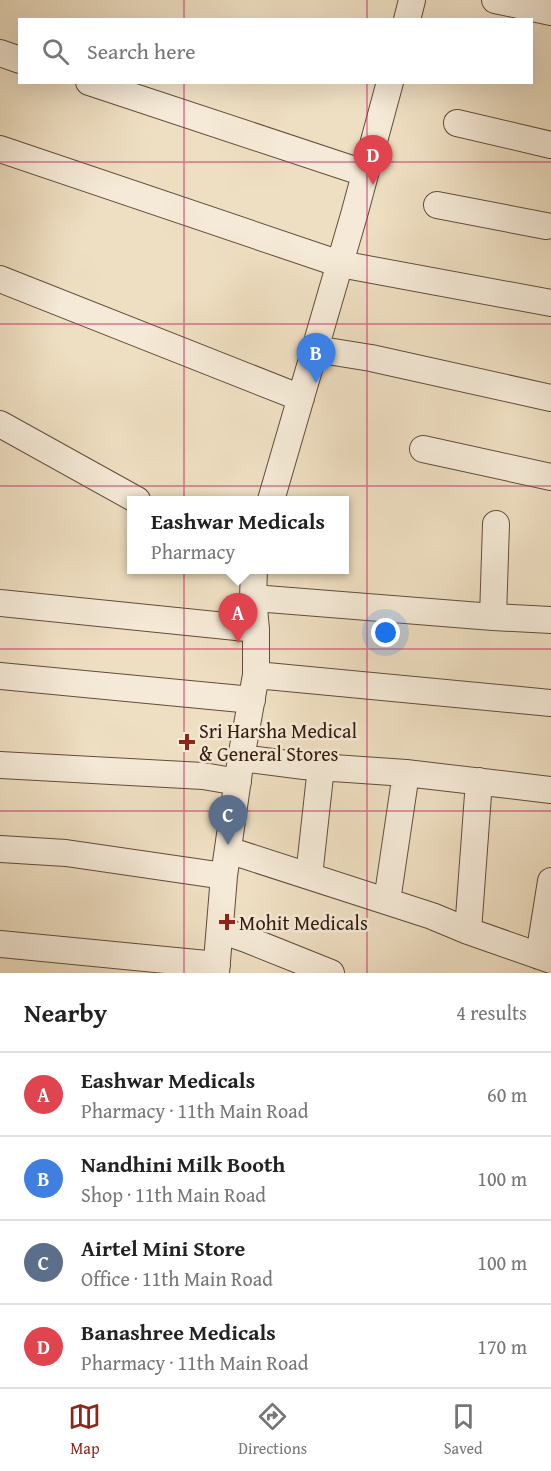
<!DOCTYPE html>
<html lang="en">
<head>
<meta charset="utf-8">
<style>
  body { margin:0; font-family:"Gentium Book Plus",serif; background:#f6f6f6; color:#222 }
  .you { position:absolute; left:386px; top:633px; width:21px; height:21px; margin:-15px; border:4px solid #fff; border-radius:50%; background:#1a73e8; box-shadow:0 0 0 9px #1a73e833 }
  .badge { display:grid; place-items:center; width:39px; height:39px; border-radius:50%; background:#8f2418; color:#fff; font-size:20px; font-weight:700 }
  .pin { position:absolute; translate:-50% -50px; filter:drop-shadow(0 2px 3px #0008) }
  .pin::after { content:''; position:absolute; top:32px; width:21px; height:18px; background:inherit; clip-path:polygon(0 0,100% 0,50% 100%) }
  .popup { position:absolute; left:127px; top:496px; width:222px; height:78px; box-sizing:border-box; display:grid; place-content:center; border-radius:0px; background:#fff; filter:drop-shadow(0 2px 4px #0005); font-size:20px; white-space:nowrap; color:#767676 }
  .popup b { font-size:22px; color:#222 }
  .popup::after { content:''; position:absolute; left:50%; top:100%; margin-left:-12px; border:12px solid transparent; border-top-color:#fff }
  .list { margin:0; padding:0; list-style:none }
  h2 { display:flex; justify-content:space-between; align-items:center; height:78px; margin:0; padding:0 24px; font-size:26px }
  h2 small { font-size:20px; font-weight:400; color:#767676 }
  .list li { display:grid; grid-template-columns:39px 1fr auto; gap:18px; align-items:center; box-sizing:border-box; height:84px; padding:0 24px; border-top:2px solid #e0e0e0 }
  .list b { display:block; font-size:22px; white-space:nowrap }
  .list p { margin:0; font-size:20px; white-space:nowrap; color:#767676 }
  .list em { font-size:20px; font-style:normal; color:#767676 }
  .icon { flex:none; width:33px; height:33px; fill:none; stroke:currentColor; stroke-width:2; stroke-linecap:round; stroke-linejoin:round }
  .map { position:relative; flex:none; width:551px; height:973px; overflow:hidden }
  .search { position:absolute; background:#fff; box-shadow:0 6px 24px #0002; left:18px; right:18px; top:18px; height:66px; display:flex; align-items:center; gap:15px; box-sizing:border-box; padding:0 21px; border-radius:0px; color:#767676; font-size:22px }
  .sheet { height:414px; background:#fff }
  nav { display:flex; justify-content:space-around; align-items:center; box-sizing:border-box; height:84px; border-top:2px solid #e0e0e0; background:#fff; font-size:16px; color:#767676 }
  nav a { display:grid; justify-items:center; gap:3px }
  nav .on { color:#8f2418 }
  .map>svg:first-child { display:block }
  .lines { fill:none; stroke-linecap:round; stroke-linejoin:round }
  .minor-casing { stroke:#624c3a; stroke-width:28 }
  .minor { stroke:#f5ead7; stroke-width:26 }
  .grid { fill:none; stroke:#c2185b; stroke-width:1.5; stroke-opacity:0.55 }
  .poi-dot { fill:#8f2418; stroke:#f5ead7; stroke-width:2 }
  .labels { text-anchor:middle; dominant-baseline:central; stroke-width:5; stroke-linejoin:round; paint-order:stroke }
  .poi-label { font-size:20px; fill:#331b0d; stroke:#f5ead7; text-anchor:start }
</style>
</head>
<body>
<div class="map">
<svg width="551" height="973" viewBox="0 0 551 973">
  <rect width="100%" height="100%" fill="#efdfc2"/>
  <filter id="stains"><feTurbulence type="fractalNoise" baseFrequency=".00333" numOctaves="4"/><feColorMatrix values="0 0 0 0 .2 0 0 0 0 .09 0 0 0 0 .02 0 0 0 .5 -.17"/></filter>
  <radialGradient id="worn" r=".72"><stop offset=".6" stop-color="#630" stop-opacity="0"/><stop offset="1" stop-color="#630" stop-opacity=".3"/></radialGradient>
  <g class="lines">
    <!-- minor casing -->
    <g class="minor-casing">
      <path id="minor" d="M495,0L551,12
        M407,20L412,0
        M0,53L20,60
        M89,82L364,173
        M457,123L551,145
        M0,149L340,264L551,303
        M437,205L546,226
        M0,279L301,398
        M315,349L371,358L551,398
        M0,424L137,500
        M423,449L551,477
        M271,500L354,215L390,82
        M253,598L493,617L551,620
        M0,603L256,629
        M493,617L496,524
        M256,675L551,703
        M0,676L252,700
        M241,758L304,766L406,773L551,790
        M0,765L203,776L238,782
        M0,849L66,853L224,876
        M228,850L432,916L468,931L551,960
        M309,876L321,767
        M387,901L406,773
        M220,930L246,939L331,973
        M468,931L479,781
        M0,944L217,965
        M539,956L551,881
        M216,973L224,876L241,758L256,675V629L253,598L254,570"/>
    </g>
    <!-- minor -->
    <use href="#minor" class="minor"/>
  </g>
  <!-- grid -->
  <path class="grid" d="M184,0V20M367,0V20M184,82V973M367,82V973M0,162H551M0,324H551M0,486H551M0,649H551M0,811H551"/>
  <!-- markers -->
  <g class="poi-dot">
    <path d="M184 733h6v6h6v6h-6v6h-6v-6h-6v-6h6z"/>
    <path d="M224 913h6v6h6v6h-6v6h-6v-6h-6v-6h6z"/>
  </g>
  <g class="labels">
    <!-- poi labels -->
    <g class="poi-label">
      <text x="199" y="730">Sri Harsha Medical<tspan x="199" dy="23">&amp; General Stores</tspan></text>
      <text x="239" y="922">Mohit Medicals</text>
    </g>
  </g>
  <rect width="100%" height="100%" filter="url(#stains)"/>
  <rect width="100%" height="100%" fill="url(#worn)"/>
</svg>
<div class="you"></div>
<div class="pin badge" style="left:238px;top:643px;background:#e0444e">A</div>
<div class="popup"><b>Eashwar Medicals</b>Pharmacy</div>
<div class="pin badge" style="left:316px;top:383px;background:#3f7fe0">B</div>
<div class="pin badge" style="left:228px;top:845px;background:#5c6f8a">C</div>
<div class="pin badge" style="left:373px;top:185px;background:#e0444e">D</div>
<div class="search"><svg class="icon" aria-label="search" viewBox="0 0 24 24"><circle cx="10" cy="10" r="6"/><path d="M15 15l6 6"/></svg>Search here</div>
</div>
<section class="sheet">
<h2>Nearby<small>4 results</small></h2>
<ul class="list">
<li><span class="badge" style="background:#e0444e">A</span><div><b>Eashwar Medicals</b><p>Pharmacy · 11th Main Road</p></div><em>60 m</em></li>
<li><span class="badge" style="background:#3f7fe0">B</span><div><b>Nandhini Milk Booth</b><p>Shop · 11th Main Road</p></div><em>100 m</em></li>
<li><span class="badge" style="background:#5c6f8a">C</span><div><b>Airtel Mini Store</b><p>Office · 11th Main Road</p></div><em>100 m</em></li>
<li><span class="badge" style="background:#e0444e">D</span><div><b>Banashree Medicals</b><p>Pharmacy · 11th Main Road</p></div><em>170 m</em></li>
</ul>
</section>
<nav>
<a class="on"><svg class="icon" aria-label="map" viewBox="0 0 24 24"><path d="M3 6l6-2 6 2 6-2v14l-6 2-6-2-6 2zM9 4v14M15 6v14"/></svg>Map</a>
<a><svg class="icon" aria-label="directions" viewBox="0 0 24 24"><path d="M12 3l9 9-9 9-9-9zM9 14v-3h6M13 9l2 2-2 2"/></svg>Directions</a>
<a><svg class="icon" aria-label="saved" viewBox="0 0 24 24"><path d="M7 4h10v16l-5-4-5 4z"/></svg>Saved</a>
</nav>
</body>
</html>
